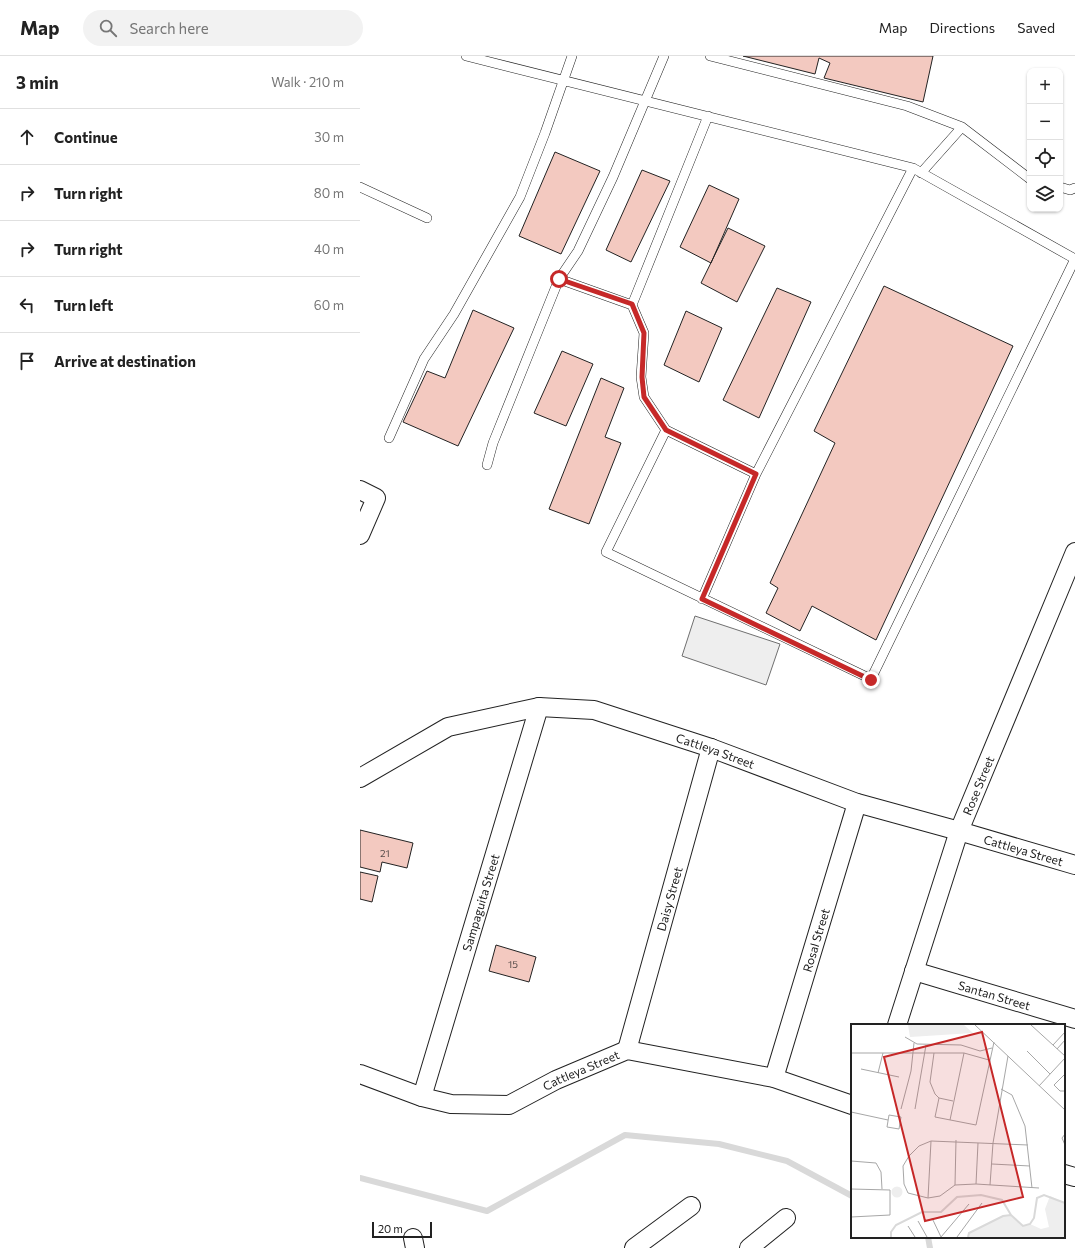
<!DOCTYPE html>
<html lang="en">
<head>
<meta charset="utf-8">
<style>
  body { margin:0; font-family:Commissioner,sans-serif; background:#f2f2f2; color:#222 }
  .controls { position:absolute; right:12px; top:12px; display:grid; overflow:hidden; border-radius:8px; box-shadow:0 1px 3px #0004 }
  .controls button { width:36px; height:36px; display:grid; place-items:center; padding:0; border:0; border-bottom:1px solid #e0e0e0; background:#fff; color:#222; font:20px sans-serif }
  .scale { position:absolute; left:12px; bottom:10px; width:60px; box-sizing:border-box; padding-left:4px; border:2px solid #222; border-top:0; font-size:11px; line-height:14px; white-space:nowrap; color:#222; -webkit-text-stroke:3px #fff; paint-order:stroke }
  .stop { position:absolute; width:12px; height:12px; margin:-9px; border:3px solid #c62828; border-radius:50%; background:#fff }
  .stop.end { background:#c62828; border-color:#fff; box-shadow:0 1px 4px #0008 }
  .list { margin:0; padding:0; list-style:none }
  h2 { display:flex; justify-content:space-between; align-items:center; height:52px; margin:0; padding:0 16px; font-size:17px }
  h2 small { font-size:13px; font-weight:400; color:#767676 }
  .list li { display:grid; grid-template-columns:26px 1fr auto; gap:12px; align-items:center; box-sizing:border-box; height:56px; padding:0 16px; border-top:1px solid #e0e0e0 }
  .list b { display:block; font-size:15px; white-space:nowrap }
  .list em { font-size:13px; font-style:normal; color:#767676 }
  .icon { flex:none; width:22px; height:22px; fill:none; stroke:currentColor; stroke-width:2; stroke-linecap:round; stroke-linejoin:round }
  .map { position:relative; flex:none; width:715px; height:1192px; overflow:hidden }
  header { display:flex; align-items:center; gap:24px; box-sizing:border-box; height:56px; padding:0 20px; background:#fff; border-bottom:1px solid #e0e0e0 }
  header strong { font-size:19px }
  nav { display:flex; gap:22px; margin-inline-start:auto; font-size:14px }
  .search { width:280px; height:36px; background:#f2f2f2; display:flex; align-items:center; gap:10px; box-sizing:border-box; padding:0 14px; border-radius:22px; color:#767676; font-size:15px }
  main { display:flex }
  aside { flex:1; background:#fff }
  .map>svg:first-child { display:block }
  .green { fill:#eee; stroke:#6f6f6f }
  .lines { fill:none; stroke-linecap:round; stroke-linejoin:round }
  .stream { stroke:#d9d9d9; stroke-width:6 }
  .building { fill:#f3c9c0; stroke:#222 }
  .lane-casing { stroke:#222; stroke-width:10 }
  .street-casing { stroke:#222; stroke-width:20 }
  .lane { stroke:#fff; stroke-width:9 }
  .street { stroke:#fff; stroke-width:18 }
  .route { stroke:#c62828; stroke-width:5 }
  .labels { text-anchor:middle; dominant-baseline:central; stroke-width:3; stroke-linejoin:round; paint-order:stroke }
  .number-label { font-size:10px; fill:#564c4a }
  .street-label { font-size:12px; fill:#222; stroke:#fff }
  .inset-river { fill:none; stroke:#d9d9d9; stroke-width:2 }
  .inset-road { fill:none; stroke:#a7a7a7; stroke-width:1 }
  .view { fill:#c62828; fill-opacity:0.15; stroke:#c62828; stroke-width:2 }
  .inset-edge { fill:none; stroke:#222; stroke-width:2 }
</style>
</head>
<body>
<header>
<strong>Map</strong>
<div class="search"><svg class="icon" aria-label="search" viewBox="0 0 24 24"><circle cx="10" cy="10" r="6"/><path d="M15 15l6 6"/></svg>Search here</div>
<nav><a>Map</a><a>Directions</a><a>Saved</a></nav>
</header>
<main>
<aside>
<h2>3 min<small>Walk · 210 m</small></h2>
<ul class="list">
<li><svg class="icon" aria-label="ahead" viewBox="0 0 24 24"><path d="M12 20V5M6 11l6-6 6 6"/></svg><div><b>Continue</b></div><em>30 m</em></li>
<li><svg class="icon" aria-label="right" viewBox="0 0 24 24"><path d="M7 20v-9h11M14 6l5 5-5 5"/></svg><div><b>Turn right</b></div><em>80 m</em></li>
<li><svg class="icon" aria-label="right" viewBox="0 0 24 24"><path d="M7 20v-9h11M14 6l5 5-5 5"/></svg><div><b>Turn right</b></div><em>40 m</em></li>
<li><svg class="icon" aria-label="left" viewBox="0 0 24 24"><path d="M17 20v-9H6M10 6l-5 5 5 5"/></svg><div><b>Turn left</b></div><em>60 m</em></li>
<li><svg class="icon" aria-label="arrive" viewBox="0 0 24 24"><path d="M6 21V4h12l-3 4 3 4H6"/></svg><div><b>Arrive at destination</b></div></li>
</ul>
</aside>
<div class="map">
<svg width="715" height="1192" viewBox="0 0 715 1192">
  <rect width="100%" height="100%" fill="#fff"/>
  <!-- green -->
  <path class="green" d="M335,560L420,588L406,629L322,600Z"/>
  <g class="lines">
    <!-- stream -->
    <path class="stream" d="M0,1122L127,1155L265,1079L359,1088L427,1105L492,1140
      M568,1181L570,1192"/>
  </g>
  <!-- building -->
  <path class="building" d="M383,0H573L563,46L464,22L470,7L459,2L455,18Z
    M195,96L240,115L201,198L159,180Z
    M282,114L310,125L271,206L246,194Z
    M349,129L379,143L351,207L320,191Z
    M368,172L405,190L377,246L341,227Z
    M524,230L653,290L516,584L452,550L440,575L406,557L418,532L410,527L475,387L454,375Z
    M417,232L451,246L399,362L363,344Z
    M113,254L154,272L98,390L43,366L67,315L85,322Z
    M326,255L362,272L339,326L304,309Z
    M202,295L233,308L206,370L174,357Z
    M241,322L264,332L245,381L261,387L229,468L189,453Z
    M0,774L53,787L47,812L22,806L20,816L0,811Z
    M0,816L18,820L12,846L0,843Z
    M136,889L176,901L169,926L129,915Z"/>
  <g class="lines">
    <!-- lane casing -->
    <g class="lane-casing">
      <path id="lane" d="M106,0L553,112L715,203
        M350,0L547,50L602,71L670,123
        M348,60L272,249L284,277L281,321L284,341L306,374L396,418
        M561,117L602,71
        M0,131L67,162
        M700,131L710,134L715,132
        M199,223L272,249
        M306,374L246,496L511,623L715,203
        M29,382L64,303L94,258L160,141L185,77L212,0
        M127,409L133,387L199,223L218,195L253,121L304,0
        M342,543L396,418L553,112"/>
    </g>
    <!-- street casing -->
    <g class="street-casing">
      <g id="street">
        <path d="M0,434L16,442L0,479"/>
        <path id="s1" d="M0,722L88,671L179,651L234,654L351,692L497,747L599,775L715,809"/>
        <path id="s2" d="M554,915L715,963"/>
        <path id="s3" d="M537,969L599,775L715,496"/>
        <path id="s4" d="M267,994L351,692"/>
        <path id="s5" d="M0,1018L62,1041L91,1048L149,1049L196,1024L267,994L414,1022L492,1049"/>
        <path id="s6" d="M414,1022L497,747"/>
        <path id="s7" d="M62,1041L179,651"/>
        <path d="M704,1118L715,1121"/>
        <path d="M53,1182L55,1192"/>
        <path d="M274,1192L331,1150"/>
        <path d="M389,1192L426,1162"/>
      </g>
    </g>
    <!-- lane -->
    <use href="#lane" class="lane"/>
    <!-- street -->
    <use href="#street" class="street"/>
  </g>
  <g class="lines">
    <!-- route -->
    <path class="route" d="M199,223L272,248L284,277L282,321L284,341L306,374L396,418L342,543L511,624"/>
  </g>
  <g class="labels">
    <!-- number labels -->
    <g class="number-label">
      <text x="25" y="797">21</text>
      <text x="153" y="908">15</text>
    </g>
    <!-- street labels -->
    <g class="street-label">
      <text stroke="none"><textPath href="#s1" startOffset="378">Cattleya Street</textPath></text>
      <text stroke="none"><textPath href="#s3" startOffset="253">Rose Street</textPath></text>
      <text stroke="none"><textPath href="#s1" startOffset="702">Cattleya Street</textPath></text>
      <text stroke="none"><textPath href="#s4" startOffset="157">Daisy Street</textPath></text>
      <text stroke="none"><textPath href="#s7" startOffset="203">Sampaguita Street</textPath></text>
      <text stroke="none"><textPath href="#s6" startOffset="144">Rosal Street</textPath></text>
      <text stroke="none"><textPath href="#s2" startOffset="84">Santan Street</textPath></text>
      <text stroke="none"><textPath href="#s5" startOffset="234">Cattleya Street</textPath></text>
    </g>
  </g>
  <!-- overview -->
  <g transform="translate(491 968)">
    <rect width="214" height="214" fill="#fff"/>
    <path d="M57,1H113L122,9L59,13ZM40.5 168a5.5 5.5 0 1 1 11 0a5.5 5.5 0 1 1-11 0ZM199,172L214,179V213H117L118,209L152,192L160,191L172,202L179,200L190,205L198,203L194,185Z" fill="#eee"/>
    <path class="inset-river" d="M40,213V208L45,201L71,188H90L106,173L130,171L151,176L160,191M117,213L118,209L152,192L160,191L172,202L179,200L183,194L186,174L193,171L214,179"/>
    <path class="inset-road" d="M124,1L214,86M180,1L214,32M54,13L66,20L110,21L129,27L141,24M202,21L214,8M206,25L214,16M176,27L199,50M0,29H113L138,36M83,29L79,58L84,70L88,74L102,77M10,45L48,53M27,49L32,29M214,50L203,61L209,67H214M188,62L214,34M150,65L161,71L174,102L181,164M88,74L84,93L125,101L143,18M50,85L60,47L63,19M64,85L75,21M0,88L37,96M38,91L50,93L48,105L36,103ZM99,96L113,29M214,110L211,114L214,121M177,121L80,117L68,122L58,132L52,142L53,160L57,169L77,174L89,172L104,161L125,160L188,164M0,137L25,139L30,148L31,165M141,140L179,142M125,160L127,119M104,161L105,116M139,161L142,119L157,32M0,165L39,166V191L0,193M77,174L80,117M81,194L90,213M67,197L76,213M57,202L64,213M90,213L118,180M106,213L131,179"/>
    <path class="view" d="M131,8L172,173L74,197L33,33Z"/>
    <rect width="214" height="214" class="inset-edge"/>
  </g>
</svg>
<div class="controls">
<button>+</button>
<button>−</button>
<button><svg class="icon" aria-label="locate" viewBox="0 0 24 24"><circle cx="12" cy="12" r="6"/><path d="M12 2v4M12 18v4M2 12h4M18 12h4"/></svg></button>
<button><svg class="icon" aria-label="layers" viewBox="0 0 24 24"><path d="M12 4l9 5-9 5-9-5zM3 14l9 5 9-5"/></svg></button>
</div>
<div class="scale">20 m</div>
<div class="stop" style="left:199px;top:223px"></div>
<div class="stop end" style="left:511px;top:624px"></div>
</div>
</main>
</body>
</html>
